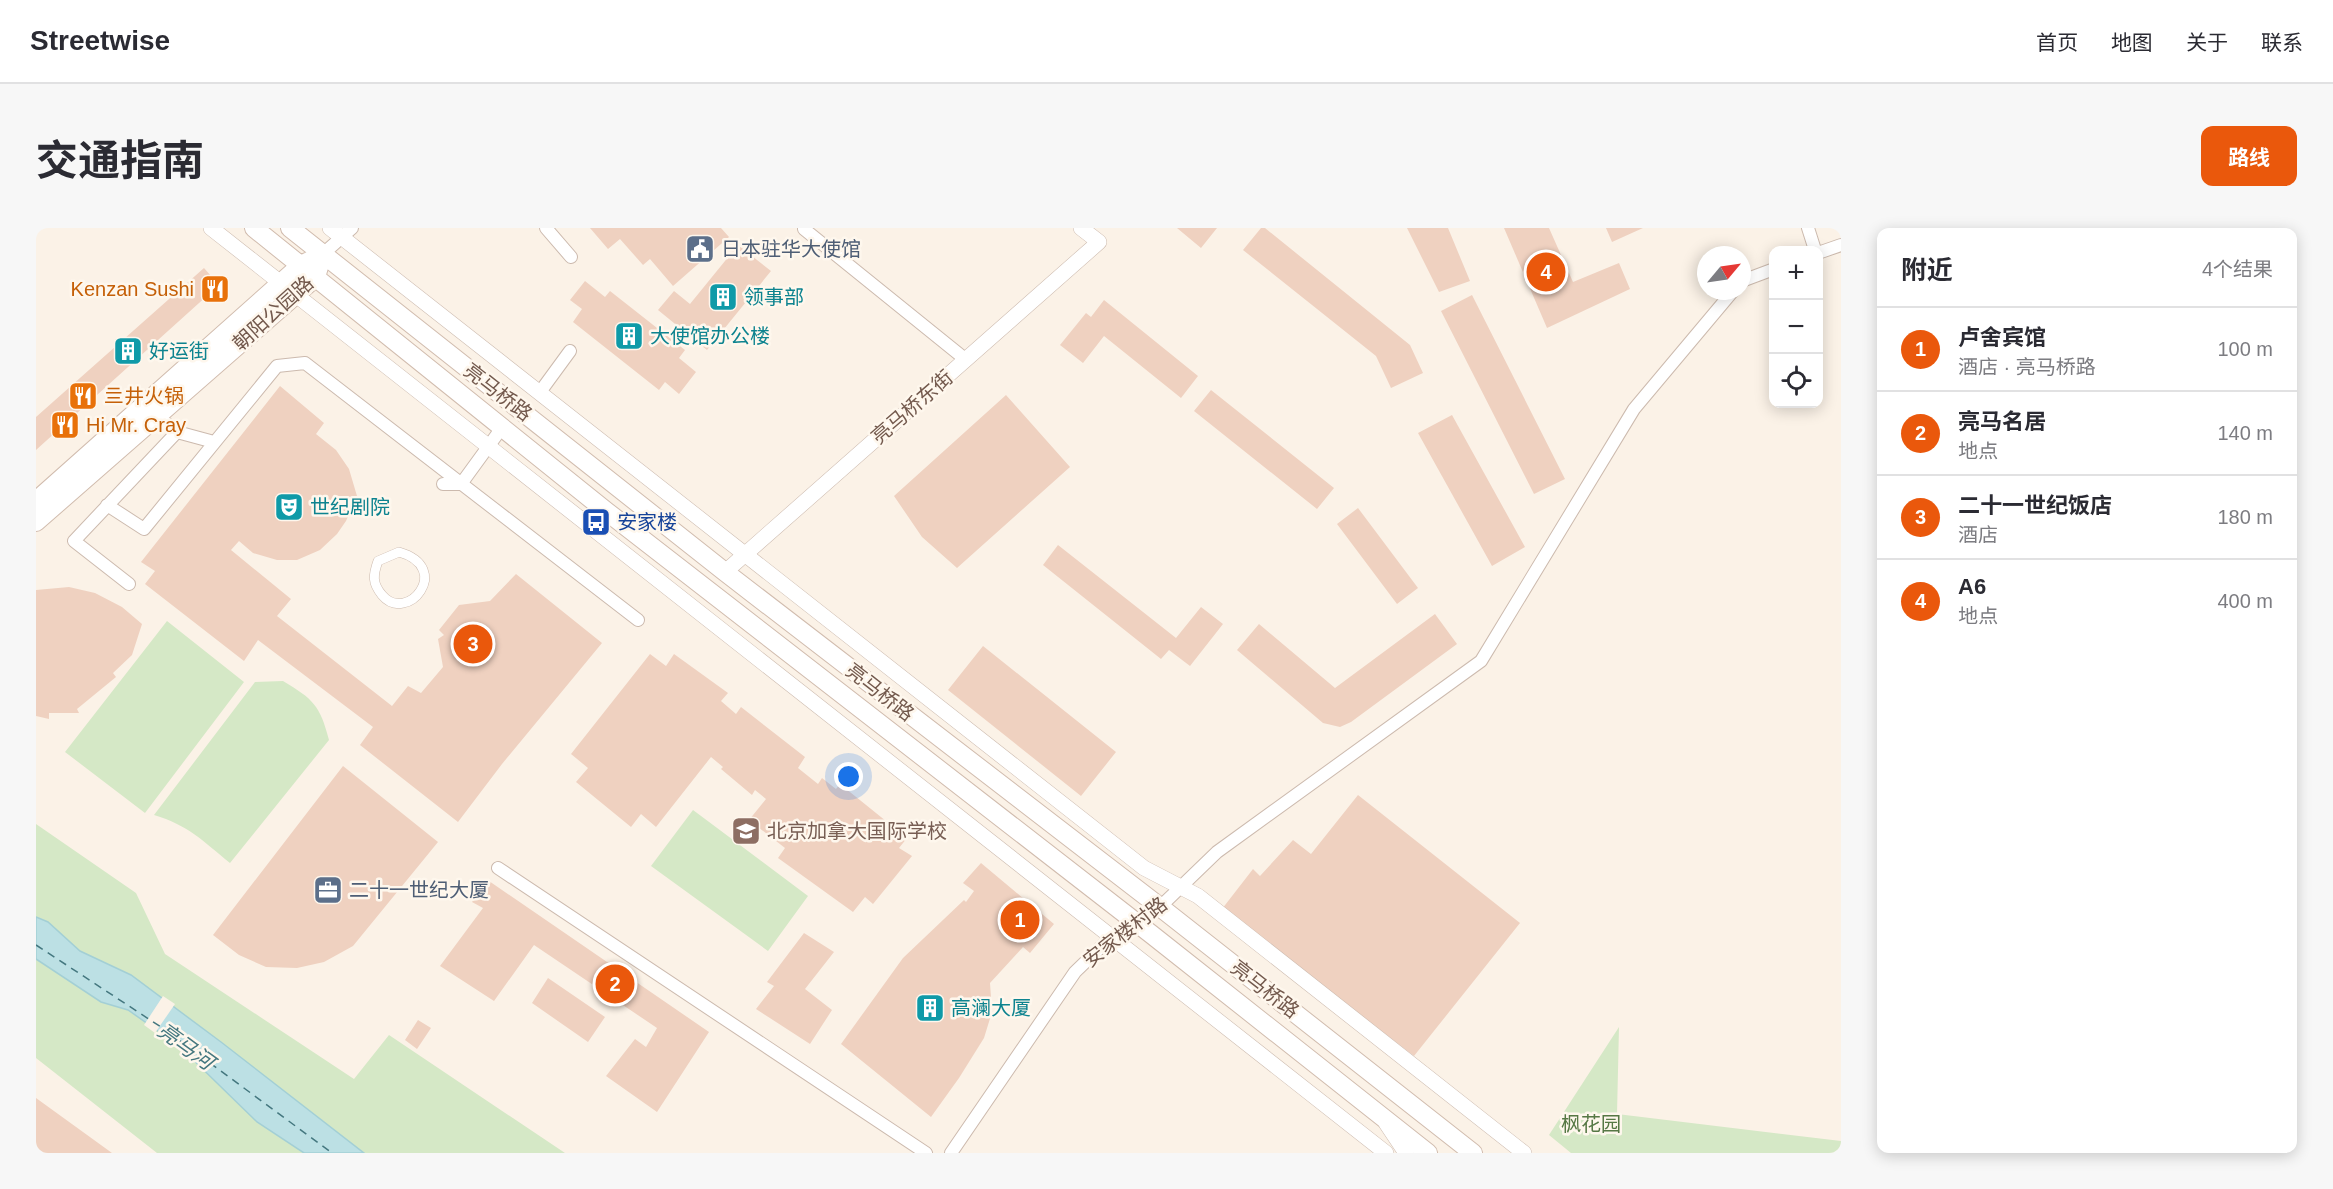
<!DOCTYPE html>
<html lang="zh">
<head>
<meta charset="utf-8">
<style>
  body { margin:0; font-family:Helvetica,"Noto Sans SC",sans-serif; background:#f7f7f7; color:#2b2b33 }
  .controls { position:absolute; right:18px; top:18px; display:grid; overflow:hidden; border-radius:12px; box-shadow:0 3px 15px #0003 }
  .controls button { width:54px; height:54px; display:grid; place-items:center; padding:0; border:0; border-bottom:2px solid #e1e1e2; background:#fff; color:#2b2b33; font:30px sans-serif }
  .compass { position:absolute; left:1661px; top:18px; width:54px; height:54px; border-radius:50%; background:#fff; box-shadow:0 3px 15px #0003; rotate:61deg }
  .you { position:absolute; left:813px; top:549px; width:21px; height:21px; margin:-15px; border:4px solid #fff; border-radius:50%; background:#1a73e8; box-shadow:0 0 0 9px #1a73e833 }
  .badge { display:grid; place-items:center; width:39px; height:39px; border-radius:50%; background:#ea580c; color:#fff; font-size:20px; font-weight:700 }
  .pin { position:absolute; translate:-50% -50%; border:3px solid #fff; box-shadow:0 2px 6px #0006 }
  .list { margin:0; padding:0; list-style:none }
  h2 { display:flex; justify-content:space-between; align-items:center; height:78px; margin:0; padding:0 24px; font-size:26px }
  h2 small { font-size:20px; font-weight:400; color:#7c7c81 }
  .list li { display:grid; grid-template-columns:39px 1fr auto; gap:18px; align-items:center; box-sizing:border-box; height:84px; padding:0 24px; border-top:2px solid #e1e1e2 }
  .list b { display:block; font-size:22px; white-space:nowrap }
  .list p { margin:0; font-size:20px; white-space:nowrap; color:#7c7c81 }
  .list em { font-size:20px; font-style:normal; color:#7c7c81 }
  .icon { flex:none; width:33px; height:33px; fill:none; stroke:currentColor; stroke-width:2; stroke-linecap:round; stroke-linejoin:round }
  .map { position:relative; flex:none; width:1805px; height:925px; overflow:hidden; border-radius:12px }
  header { display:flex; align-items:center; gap:36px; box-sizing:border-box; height:84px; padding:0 30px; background:#fff; border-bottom:2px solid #e1e1e2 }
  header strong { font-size:28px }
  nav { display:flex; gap:33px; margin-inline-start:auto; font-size:21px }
  .intro { display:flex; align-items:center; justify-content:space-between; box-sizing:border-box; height:144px; padding:0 36px }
  h1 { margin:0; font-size:42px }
  .button { padding:15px 27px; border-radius:12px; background:#ea580c; color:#fff; font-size:21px; font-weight:700 }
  main { display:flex; gap:36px; padding:0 36px }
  aside { flex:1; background:#fff; border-radius:12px; box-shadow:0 3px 15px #0003 }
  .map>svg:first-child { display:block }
  .green { fill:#d5e8c6 }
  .water { fill:#bce0e4; stroke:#a3cfd5; stroke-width:1.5 }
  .pier { fill:#fbf2e7 }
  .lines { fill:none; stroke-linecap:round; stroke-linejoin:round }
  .ferry { stroke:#44777f; stroke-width:1.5; stroke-dasharray:8 6; stroke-linecap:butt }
  .building { fill:#efd1c0 }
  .pedestrian-casing { stroke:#ccbaae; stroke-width:10 }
  .minor-casing { stroke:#ccbaae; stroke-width:14 }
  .tertiary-casing { stroke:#ccbaae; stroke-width:16 }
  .secondary-casing { stroke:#d1bcae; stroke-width:20 }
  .pedestrian { stroke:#fff; stroke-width:9 }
  .minor { stroke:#fff; stroke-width:12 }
  .tertiary { stroke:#fff; stroke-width:15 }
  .secondary { stroke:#fff; stroke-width:18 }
  .labels { text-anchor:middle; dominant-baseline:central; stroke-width:5; stroke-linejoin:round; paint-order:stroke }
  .service-label { font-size:20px; fill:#4e5e75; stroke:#fef7ed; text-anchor:start }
  .food-label { font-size:20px; fill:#c56008; stroke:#fef7ed; text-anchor:start }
  .culture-label { font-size:20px; fill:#0d838f; stroke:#fef7ed; text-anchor:start }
  .street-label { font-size:20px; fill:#73594d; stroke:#fef7ed }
  .transit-label { font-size:20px; fill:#164399; stroke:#fef7ed; text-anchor:start }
  .education-label { font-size:20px; fill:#785e54; stroke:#fef7ed; text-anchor:start }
  .park-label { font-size:20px; fill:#567845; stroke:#fef7ed }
  .water-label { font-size:21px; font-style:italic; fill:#44777f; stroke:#fef7ed }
</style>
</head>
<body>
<header>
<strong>Streetwise</strong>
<nav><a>首页</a><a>地图</a><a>关于</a><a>联系</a></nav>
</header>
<div class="intro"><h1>交通指南</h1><a class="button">路线</a></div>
<main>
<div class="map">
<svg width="1805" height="925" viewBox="0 0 1805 925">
  <rect width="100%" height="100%" fill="#fbf2e7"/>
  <!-- green -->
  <path class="green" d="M131,393L208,454L109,585L29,524Z
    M247,453C277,471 284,477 293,512L194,635C167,613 152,597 118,587L219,454Z
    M657,582L772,668L732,723L615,638Z
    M0,596L100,665L129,726L318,851L353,807L529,925H328L185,814L95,747L44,723L12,694L0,689Z
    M0,731L65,774L92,782L142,817L221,894L268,925H121L0,830Z
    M1583,799L1581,886L1805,913V925H1535L1513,907Z"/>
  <!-- water -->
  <path class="water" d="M0,689L12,694L44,723L95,747L185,814L328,925H268L221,894L142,817L92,782L65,774L0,731Z"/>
  <!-- pier -->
  <path class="pier" d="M127,768L139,776L119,805L108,797Z"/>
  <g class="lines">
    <!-- ferry -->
    <path class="ferry" d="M0,717L128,801L296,925"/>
  </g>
  <!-- building -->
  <path class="building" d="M554,0H685L693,9L637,58L614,31L607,37L584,11L572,21Z
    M1141,0H1181L1165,20Z
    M1225,0H1229L1374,117L1387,145L1355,160L1340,128L1207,22Z
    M1371,0H1412L1434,53L1403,64Z
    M1468,0H1513L1537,54L1583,35L1594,61L1511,100Z
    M1570,0H1607L1576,14Z
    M702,17L735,43L671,122L622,82L638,63L654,76Z
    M168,40L183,57L0,222V189Z
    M549,53L569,69L574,63L649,122L643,130L660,144L643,166L629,154L623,162L537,94L546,81L534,72Z
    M1436,67L1529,251L1498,266L1405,83Z
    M1068,72L1162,148L1145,170L1068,108L1047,135L1024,117L1050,85L1055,89Z
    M244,158L288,195L280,206L300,222L313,241L321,268L310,293L301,306L284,322L261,332H241L217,325L203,313L195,322L255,371L241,388L356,478L372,458L385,465L407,439L402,411L408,407L403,402L423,377L454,373L480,346L566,415L466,536L422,594L324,517L337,499L222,412L208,433L109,356L119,343L105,334Z
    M1175,162L1298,260L1281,281L1158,183Z
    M970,167L1034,239L921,340L886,309L858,268Z
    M1416,187L1489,319L1456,338L1382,205Z
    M1322,280L1382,360L1361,376L1301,296Z
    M1022,317L1140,410L1165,379L1187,396L1154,438L1133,422L1125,431L1007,337Z
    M33,359L59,365L86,379L106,396L96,427L77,445L80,449L41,481L43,485H13V491L0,488V362Z
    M1399,386L1421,416L1315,494L1304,499L1287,495L1201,422L1223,396L1299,460Z
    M947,418L1080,524L1045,568L912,462Z
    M614,426L630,438L638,426L692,465L685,473L700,486L705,479L769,529L762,540L782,556L786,550L800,561L804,556L871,610L863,620L876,628L837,676L829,669L817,684L742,630L749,620L713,592L730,571L719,562L716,567L685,541L687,539L675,529L620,599L605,586L595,599L540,554L552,540L535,526Z
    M307,538L402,614L317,718L288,734L261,740L230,739L203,727L177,707Z
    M1322,567L1484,695L1378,828L1186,681L1217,641L1224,648L1257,612L1275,626Z
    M945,635L1018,696L994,725L987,719L954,755L956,784L948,810L923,850L895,889L805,816L867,730L928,672L930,674L938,663L927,655Z
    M453,653L673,804L621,884L570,848L599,811L610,819L621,800L498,717L458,773L404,738L447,680L436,674Z
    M768,705L798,724L769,761L796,782L774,816L720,781L738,758L731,754Z
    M512,750L569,789L552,814L496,775Z
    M382,792L395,800L381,821L369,812Z
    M0,870L76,925H0Z"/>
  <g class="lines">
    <!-- pedestrian casing -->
    <g class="pedestrian-casing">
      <path id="pedestrian" d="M363,324C418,340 371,397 346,367C336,355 337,347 342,333Z"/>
    </g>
    <!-- minor casing -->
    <g class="minor-casing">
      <path id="minor" d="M510,0L535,29
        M1772,0L1779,22
        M768,1L929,131
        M1782,25L1805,17
        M287,26L316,0
        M1706,53L1738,41
        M504,164L534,123
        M120,187L141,204
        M407,256H425L465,201
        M71,277L108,301L241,138L269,135L602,392
        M93,356L38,313L141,204L178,214
        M462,640L890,925
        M915,925L1039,744L1068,716L1124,679L1181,624L1445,433L1598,181L1697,63"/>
    </g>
    <!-- tertiary casing -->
    <g class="tertiary-casing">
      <path id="tertiary" d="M175,0L1350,925
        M294,0L1108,640L1162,668L1488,925
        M689,344L1063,14L1045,0
        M1350,895L1370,925"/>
    </g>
    <!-- secondary casing -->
    <g class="secondary-casing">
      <path id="secondary" d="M218,0L570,283L1115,706L1392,925
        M254,0L689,344L1124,679L1437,925
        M0,273L265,37L275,32
        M0,294L280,49L283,39"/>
    </g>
    <!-- pedestrian -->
    <use href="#pedestrian" class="pedestrian"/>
    <!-- minor -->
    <use href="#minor" class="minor"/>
    <!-- tertiary -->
    <use href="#tertiary" class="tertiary"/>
    <!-- secondary -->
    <use href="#secondary" class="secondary"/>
  </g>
  <!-- icons -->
  <defs>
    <g id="civic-square" transform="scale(1.5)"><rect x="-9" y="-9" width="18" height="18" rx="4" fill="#5c6f8a" stroke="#fef7ed"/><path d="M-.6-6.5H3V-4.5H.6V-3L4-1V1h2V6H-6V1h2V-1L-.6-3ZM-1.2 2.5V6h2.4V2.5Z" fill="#fff"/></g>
    <g id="restaurant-square" transform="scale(1.5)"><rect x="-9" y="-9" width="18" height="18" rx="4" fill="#e8710a" stroke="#fef7ed"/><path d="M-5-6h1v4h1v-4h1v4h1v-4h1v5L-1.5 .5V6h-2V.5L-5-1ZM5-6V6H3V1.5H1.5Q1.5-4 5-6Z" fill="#fff"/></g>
    <g id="building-square" transform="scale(1.5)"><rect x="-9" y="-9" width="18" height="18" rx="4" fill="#0f9aa8" stroke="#fef7ed"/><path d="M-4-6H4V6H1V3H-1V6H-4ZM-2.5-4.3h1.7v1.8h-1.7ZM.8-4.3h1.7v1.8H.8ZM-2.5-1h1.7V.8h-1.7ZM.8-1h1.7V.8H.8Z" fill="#fff"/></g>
    <g id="theatre-square" transform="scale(1.5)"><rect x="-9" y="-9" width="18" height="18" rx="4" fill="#0f9aa8" stroke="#fef7ed"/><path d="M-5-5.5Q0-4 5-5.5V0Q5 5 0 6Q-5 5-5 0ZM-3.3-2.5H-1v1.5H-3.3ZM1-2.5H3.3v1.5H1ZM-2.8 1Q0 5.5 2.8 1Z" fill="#fff"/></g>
    <g id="bus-square" transform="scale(1.5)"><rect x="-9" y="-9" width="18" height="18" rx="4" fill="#1a4fb4" stroke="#fef7ed"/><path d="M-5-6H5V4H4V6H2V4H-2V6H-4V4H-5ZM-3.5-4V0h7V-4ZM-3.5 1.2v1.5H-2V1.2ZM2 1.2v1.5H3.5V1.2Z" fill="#fff"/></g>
    <g id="school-square" transform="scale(1.5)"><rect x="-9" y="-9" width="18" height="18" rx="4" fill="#8d6e63" stroke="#fef7ed"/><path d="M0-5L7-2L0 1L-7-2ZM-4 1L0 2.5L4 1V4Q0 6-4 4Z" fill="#fff"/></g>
    <g id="office-square" transform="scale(1.5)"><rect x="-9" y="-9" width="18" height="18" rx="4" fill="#5c6f8a" stroke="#fef7ed"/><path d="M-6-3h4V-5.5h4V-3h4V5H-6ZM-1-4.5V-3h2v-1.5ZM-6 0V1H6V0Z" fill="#fff"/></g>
  </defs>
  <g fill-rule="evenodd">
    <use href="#civic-square" x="664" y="21"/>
    <use href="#restaurant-square" x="179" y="61"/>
    <use href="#building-square" x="687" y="69"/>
    <use href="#building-square" x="593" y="108"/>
    <use href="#building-square" x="92" y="123"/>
    <use href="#restaurant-square" x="47" y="168"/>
    <use href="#restaurant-square" x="29" y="197"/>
    <use href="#theatre-square" x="253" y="279"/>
    <use href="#bus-square" x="560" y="294"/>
    <use href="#school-square" x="710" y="603"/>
    <use href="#office-square" x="292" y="662"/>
    <use href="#building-square" x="894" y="780"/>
  </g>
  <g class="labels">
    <!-- service labels -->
    <g class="service-label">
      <text x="685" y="21">日本驻华大使馆</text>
      <text x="313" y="662">二十一世纪大厦</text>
    </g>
    <!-- food labels -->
    <g class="food-label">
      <text x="158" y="61" text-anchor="end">Kenzan Sushi</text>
      <text x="68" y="168">亖井火锅</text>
      <text x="50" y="197">Hi Mr. Cray</text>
    </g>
    <!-- culture labels -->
    <g class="culture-label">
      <text x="708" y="69">领事部</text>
      <text x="614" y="108">大使馆办公楼</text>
      <text x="113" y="123">好运街</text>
      <text x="274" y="279">世纪剧院</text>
      <text x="915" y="780">高澜大厦</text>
    </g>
    <!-- street labels -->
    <g class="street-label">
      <text transform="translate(237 85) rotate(-42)">朝阳公园路</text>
      <text transform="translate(462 164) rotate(38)">亮马桥路</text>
      <text transform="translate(876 179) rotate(-41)">亮马桥东街</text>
      <text transform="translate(844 464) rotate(38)">亮马桥路</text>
      <text transform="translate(1089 704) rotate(-38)">安家楼村路</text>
      <text transform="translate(1229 761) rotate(38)">亮马桥路</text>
    </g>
    <!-- transit labels -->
    <g class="transit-label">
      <text x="581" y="294">安家楼</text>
    </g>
    <!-- education labels -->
    <g class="education-label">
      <text x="731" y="603">北京加拿大国际学校</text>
    </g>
    <!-- park labels -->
    <g class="park-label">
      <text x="1555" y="896">枫花园</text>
    </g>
    <!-- water labels -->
    <g class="water-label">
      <text transform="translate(150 818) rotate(36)">亮马河</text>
    </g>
  </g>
</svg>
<div class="controls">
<button>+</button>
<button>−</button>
<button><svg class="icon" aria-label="locate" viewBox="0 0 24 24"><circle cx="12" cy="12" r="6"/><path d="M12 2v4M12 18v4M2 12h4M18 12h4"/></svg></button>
</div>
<svg class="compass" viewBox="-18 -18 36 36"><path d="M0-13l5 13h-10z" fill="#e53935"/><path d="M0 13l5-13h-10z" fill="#7c7c81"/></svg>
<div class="you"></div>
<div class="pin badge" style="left:984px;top:692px">1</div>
<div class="pin badge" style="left:579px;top:756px">2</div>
<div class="pin badge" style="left:437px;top:416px">3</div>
<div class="pin badge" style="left:1510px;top:44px">4</div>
</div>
<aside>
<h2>附近<small>4个结果</small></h2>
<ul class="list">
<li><span class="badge">1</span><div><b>卢舍宾馆</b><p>酒店 · 亮马桥路</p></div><em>100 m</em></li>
<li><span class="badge">2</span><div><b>亮马名居</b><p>地点</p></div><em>140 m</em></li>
<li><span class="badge">3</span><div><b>二十一世纪饭店</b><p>酒店</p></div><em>180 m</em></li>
<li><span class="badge">4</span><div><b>A6</b><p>地点</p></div><em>400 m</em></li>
</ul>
</aside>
</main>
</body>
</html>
